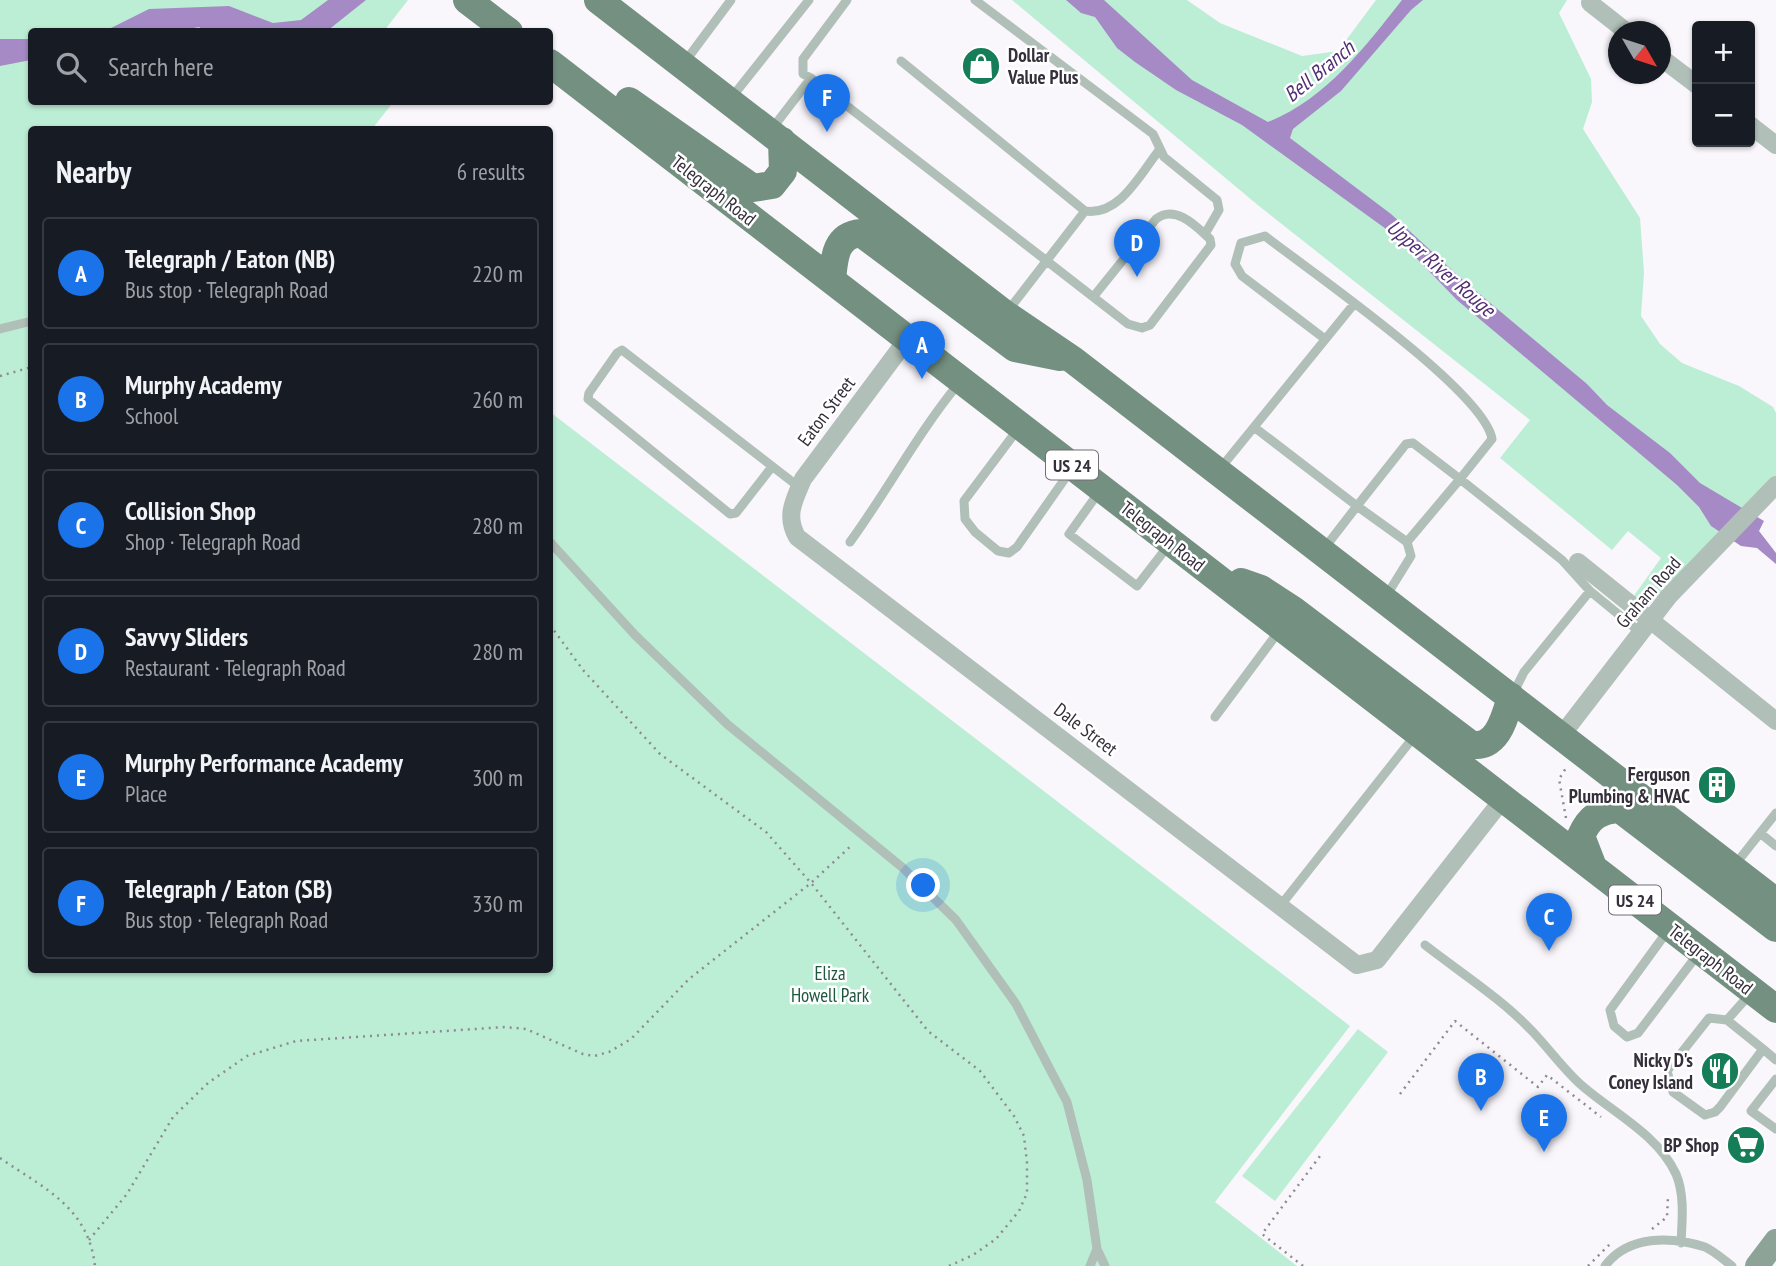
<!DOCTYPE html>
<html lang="en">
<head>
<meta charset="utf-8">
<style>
  body { margin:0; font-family:"PT Sans Narrow",sans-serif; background:#20242c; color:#f1f3f6 }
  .controls { position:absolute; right:21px; top:21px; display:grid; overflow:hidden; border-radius:7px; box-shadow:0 2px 5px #0004 }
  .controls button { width:63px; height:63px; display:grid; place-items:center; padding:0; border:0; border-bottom:2px solid #363941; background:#171b24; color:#f1f3f6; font:35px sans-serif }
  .compass { position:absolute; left:1608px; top:21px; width:63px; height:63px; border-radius:50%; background:#171b24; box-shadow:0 2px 5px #0004; rotate:129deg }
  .you { position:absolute; left:924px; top:886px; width:24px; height:24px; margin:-18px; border:5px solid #fff; border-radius:50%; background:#1a73e8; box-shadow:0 0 0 10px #1a73e833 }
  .badge { display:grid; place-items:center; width:46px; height:46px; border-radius:50%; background:#1a73e8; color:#fff; font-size:23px; font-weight:700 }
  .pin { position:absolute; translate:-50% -58px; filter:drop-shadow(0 2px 4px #0008) }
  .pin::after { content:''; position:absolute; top:37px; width:24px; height:21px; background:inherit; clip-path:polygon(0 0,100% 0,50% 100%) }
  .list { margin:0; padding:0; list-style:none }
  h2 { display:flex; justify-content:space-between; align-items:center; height:91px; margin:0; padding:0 28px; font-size:30px }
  h2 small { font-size:23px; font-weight:400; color:#9ea1a6 }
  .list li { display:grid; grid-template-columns:46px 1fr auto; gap:21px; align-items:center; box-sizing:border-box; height:112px; margin:0 14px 14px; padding:0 14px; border:2px solid #363941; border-radius:7px }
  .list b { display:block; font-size:26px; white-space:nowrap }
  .list p { margin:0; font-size:23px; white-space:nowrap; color:#9ea1a6 }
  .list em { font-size:23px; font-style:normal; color:#9ea1a6 }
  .icon { flex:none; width:38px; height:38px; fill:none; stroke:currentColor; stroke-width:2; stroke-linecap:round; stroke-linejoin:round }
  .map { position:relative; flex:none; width:1776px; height:1266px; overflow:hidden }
  .search { position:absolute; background:#171b24; box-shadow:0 2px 5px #0004; left:28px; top:28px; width:525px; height:77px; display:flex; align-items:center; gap:18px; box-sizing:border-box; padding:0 24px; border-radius:7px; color:#9ea1a6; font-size:26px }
  .panel { position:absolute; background:#171b24; box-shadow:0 2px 5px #0004; left:28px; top:126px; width:525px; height:847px; border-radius:7px }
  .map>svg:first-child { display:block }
  .green { fill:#bceed5 }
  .water { fill:#a68ac6 }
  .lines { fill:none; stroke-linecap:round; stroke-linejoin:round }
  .path { stroke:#8e8a93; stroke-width:2.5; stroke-dasharray:2 5; stroke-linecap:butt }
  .lane { stroke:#b0bfb7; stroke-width:9 }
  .street { stroke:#b0bfb7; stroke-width:18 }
  .secondary { stroke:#8da398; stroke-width:24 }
  .primary { stroke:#749081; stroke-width:28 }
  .labels { text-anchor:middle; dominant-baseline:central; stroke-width:5; stroke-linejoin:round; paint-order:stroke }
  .shield { fill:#fff; stroke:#726d76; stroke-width:2 }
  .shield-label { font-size:18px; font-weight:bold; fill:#352f3b }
  .poi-label { font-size:19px; font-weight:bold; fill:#352f3b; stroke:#fff; text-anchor:end }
  .street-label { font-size:19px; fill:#352f3b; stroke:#fff }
  .park-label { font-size:19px; fill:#1d573f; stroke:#fff }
  .water-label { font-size:21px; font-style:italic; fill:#522c74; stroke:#fff }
</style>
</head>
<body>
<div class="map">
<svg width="1776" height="1266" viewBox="0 0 1776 1266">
  <rect width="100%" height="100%" fill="#f9f6fc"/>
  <!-- green -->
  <path class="green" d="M0,0H408L384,31L32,32V102H389L391,105L372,129L32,130V970H550V412L1350,1026L1215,1202L1297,1266H0Z
    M1012,0H1187L1220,23L1302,56L1338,51L1376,0H1567L1559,13L1591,79L1592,102L1583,129L1640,218L1644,273L1641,316L1660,344L1682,363L1739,386L1773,407L1776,413V476L1647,607L1633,597L1661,558L1628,531L1612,550L1500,458L1530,420L1259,206Z
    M1358,1029L1388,1052L1275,1201L1242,1176Z"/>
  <!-- water -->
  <path class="water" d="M328,0H366L327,31L207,32L199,27L171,32L105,31L149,9L229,6L273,23L301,20Z
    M1066,0H1104L1192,80L1268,122C1326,99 1365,47 1402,0H1423L1411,10L1341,91L1293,129L1290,138L1391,214L1464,281L1587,384L1607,405L1670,453L1700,483L1764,521L1759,531L1776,553V564L1757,548L1741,546L1711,526L1699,507L1677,485L1457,300L1393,234L1242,125L1176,90L1135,62L1117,48L1095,17L1081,13Z
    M0,39H31V60L0,66Z"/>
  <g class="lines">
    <!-- path -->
    <path class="path" d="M0,376L32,367
      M550,625L583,670L660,754L766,832L811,883L928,1031L980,1071L1014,1116L1024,1136L1027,1163V1193L1019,1211L996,1239L973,1255L949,1266
      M1566,818L1559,779L1566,768
      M1400,1094L1455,1021L1538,1087L1547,1075L1601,1117
      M0,1158C45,1189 88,1207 95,1266
      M1652,1229L1667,1217L1668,1197
      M89,1240L127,1194L173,1117L208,1083L247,1056L296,1041L505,1027L526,1029L583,1054L594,1056L609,1052L631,1039L689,979L811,883L853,844
      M1303,1266L1262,1234L1320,1156
      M1588,1266L1610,1244"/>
    <!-- lane -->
    <path class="lane" d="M975,0L1153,134L1164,157L1217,200L1219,210L1205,234
      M901,61L1085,211L1007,312
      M684,63L731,0
      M811,78L803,74V59L847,0
      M732,97L809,0
      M771,130L811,78L1128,324L1142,328L1150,325L1211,245L1210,239C1196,226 1175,204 1156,219L1094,296
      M1085,211C1120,216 1140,174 1160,149
      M0,329L32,321
      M1325,339L1242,276L1235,264L1241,243L1265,236C1310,271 1484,391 1492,439L1460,479L1413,443L1406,444L1357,506L1407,542
      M1254,427L1354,304
      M1018,429L964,501L965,519L975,532L998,551L1009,553L1017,547L1071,470
      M771,468L736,513L730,514L588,399L589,393L617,353L622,350L799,487
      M1219,470L1254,427L1357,506L1323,550
      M1099,492L1069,534L1137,586L1168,546
      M550,542L635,635L727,724L903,868L956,920L1016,1004L1067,1102L1087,1180L1097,1249L1105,1266
      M850,542C888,490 917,434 959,383
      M1385,598L1411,556L1407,542L1460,479L1562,560L1590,591L1640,632
      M1512,696L1524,672L1590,591
      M1215,717L1279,631
      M1760,833L1776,846
      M1734,866L1776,813
      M1281,905L1416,734
      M1669,929L1610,1010L1614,1026L1627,1037L1638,1033L1698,954
      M1425,945C1461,973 1502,999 1533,1032C1549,1049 1562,1067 1579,1083C1611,1112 1657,1133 1676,1174C1685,1195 1682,1221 1681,1243
      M1727,1020L1763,1049L1720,1107L1715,1112L1705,1115L1673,1092L1667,1071L1709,1018L1727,1020L1751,993
      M1763,1049L1776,1060
      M1776,1079L1751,1111L1776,1129
      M1090,1266L1097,1249
      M1605,1266C1628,1235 1671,1236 1705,1247C1714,1251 1724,1260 1732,1266"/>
    <!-- street -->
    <path class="street" d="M1590,3L1627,32
      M1660,57L1697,85
      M1750,125L1776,145
      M908,338L803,479C794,501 785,515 797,537L1357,965L1377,960L1503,799
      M1578,562L1776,721
      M1561,736L1669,596L1776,485"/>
    <!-- secondary -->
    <path class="secondary" d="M1757,1266L1776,1241"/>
    <!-- primary -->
    <path class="primary" d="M467,0L509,32
      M598,0L1005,314L1073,360L1776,902
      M550,63L1776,1009
      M629,101L753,188L772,185L783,171L782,141
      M832,280C834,259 835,235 861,233L1015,348L1060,357
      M1241,582L1261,589L1293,610L1470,744C1497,751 1505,717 1511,697
      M1593,867L1581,836C1589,817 1600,810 1620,809L1776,928"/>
  </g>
  <!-- icons -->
  <defs>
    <g id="shop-disc" transform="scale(2.0125)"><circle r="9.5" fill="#157e59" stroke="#fff"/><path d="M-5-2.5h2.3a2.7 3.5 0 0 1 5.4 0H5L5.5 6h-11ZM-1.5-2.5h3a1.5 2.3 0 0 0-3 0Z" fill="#fff"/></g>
    <g id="building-disc" transform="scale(2.0125)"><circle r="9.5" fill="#157e59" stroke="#fff"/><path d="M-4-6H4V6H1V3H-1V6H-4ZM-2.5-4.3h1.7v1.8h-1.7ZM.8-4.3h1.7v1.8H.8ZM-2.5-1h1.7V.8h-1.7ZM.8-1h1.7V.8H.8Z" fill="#fff"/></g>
    <g id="restaurant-disc" transform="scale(2.0125)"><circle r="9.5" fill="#157e59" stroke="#fff"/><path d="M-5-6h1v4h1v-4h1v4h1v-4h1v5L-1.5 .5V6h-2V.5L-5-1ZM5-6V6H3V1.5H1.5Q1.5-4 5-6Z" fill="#fff"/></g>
    <g id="supermarket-disc" transform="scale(2.0125)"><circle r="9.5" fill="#157e59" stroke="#fff"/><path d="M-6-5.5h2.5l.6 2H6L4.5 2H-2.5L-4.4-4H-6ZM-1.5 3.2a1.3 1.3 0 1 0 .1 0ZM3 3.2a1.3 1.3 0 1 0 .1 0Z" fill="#fff"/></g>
  </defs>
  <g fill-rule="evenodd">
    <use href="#shop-disc" x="981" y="66"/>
    <use href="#building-disc" x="1717" y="785"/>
    <use href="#restaurant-disc" x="1720" y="1071"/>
    <use href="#supermarket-disc" x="1746" y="1145"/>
  </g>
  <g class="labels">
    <!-- shield labels -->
    <g class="shield">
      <rect x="1046" y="450.5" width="52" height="29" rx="5"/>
      <rect x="1609" y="885.5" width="52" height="29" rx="5"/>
    </g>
    <g class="shield-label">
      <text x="1072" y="465">US 24</text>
      <text x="1635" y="900">US 24</text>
    </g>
    <!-- poi labels -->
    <g class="poi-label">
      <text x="1008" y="55" text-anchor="start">Dollar<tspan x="1008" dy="22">Value Plus</tspan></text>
      <text x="1690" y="774">Ferguson<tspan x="1690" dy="22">Plumbing &amp; HVAC</tspan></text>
      <text x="1693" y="1060">Nicky D's<tspan x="1693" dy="22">Coney Island</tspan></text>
      <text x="1719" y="1145">BP Shop</text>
    </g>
    <!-- street labels -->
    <g class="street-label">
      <text transform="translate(714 190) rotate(38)">Telegraph Road</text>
      <text transform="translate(826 411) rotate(-53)">Eaton Street</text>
      <text transform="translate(1163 536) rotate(38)">Telegraph Road</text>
      <text transform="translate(1648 592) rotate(-49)">Graham Road</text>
      <text transform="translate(1086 729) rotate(37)">Dale Street</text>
      <text transform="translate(1711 959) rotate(38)">Telegraph Road</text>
    </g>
    <!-- park labels -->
    <g class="park-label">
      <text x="830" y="973">Eliza<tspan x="830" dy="22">Howell Park</tspan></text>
    </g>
    <!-- water labels -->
    <g class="water-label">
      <text transform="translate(1319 71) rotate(-39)">Bell Branch</text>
      <text transform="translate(1441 268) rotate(41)">Upper River Rouge</text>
    </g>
  </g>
</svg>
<div class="controls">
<button>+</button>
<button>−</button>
</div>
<svg class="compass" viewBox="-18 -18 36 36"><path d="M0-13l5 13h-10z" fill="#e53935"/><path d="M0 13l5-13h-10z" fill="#9ea1a6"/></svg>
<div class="you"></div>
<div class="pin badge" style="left:922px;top:379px">A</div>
<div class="pin badge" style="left:1481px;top:1111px">B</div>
<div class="pin badge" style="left:1549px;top:951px">C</div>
<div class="pin badge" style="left:1137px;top:277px">D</div>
<div class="pin badge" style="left:1544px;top:1152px">E</div>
<div class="pin badge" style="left:827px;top:132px">F</div>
<div class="search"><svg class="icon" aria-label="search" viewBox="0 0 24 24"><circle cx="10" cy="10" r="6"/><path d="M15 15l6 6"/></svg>Search here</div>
<section class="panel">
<h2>Nearby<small>6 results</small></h2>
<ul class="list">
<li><span class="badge">A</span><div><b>Telegraph / Eaton (NB)</b><p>Bus stop · Telegraph Road</p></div><em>220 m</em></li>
<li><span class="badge">B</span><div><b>Murphy Academy</b><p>School</p></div><em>260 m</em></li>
<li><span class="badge">C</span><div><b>Collision Shop</b><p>Shop · Telegraph Road</p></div><em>280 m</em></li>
<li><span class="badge">D</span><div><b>Savvy Sliders</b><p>Restaurant · Telegraph Road</p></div><em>280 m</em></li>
<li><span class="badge">E</span><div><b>Murphy Performance Academy</b><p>Place</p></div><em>300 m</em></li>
<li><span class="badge">F</span><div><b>Telegraph / Eaton (SB)</b><p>Bus stop · Telegraph Road</p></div><em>330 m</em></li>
</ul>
</section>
</div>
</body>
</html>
